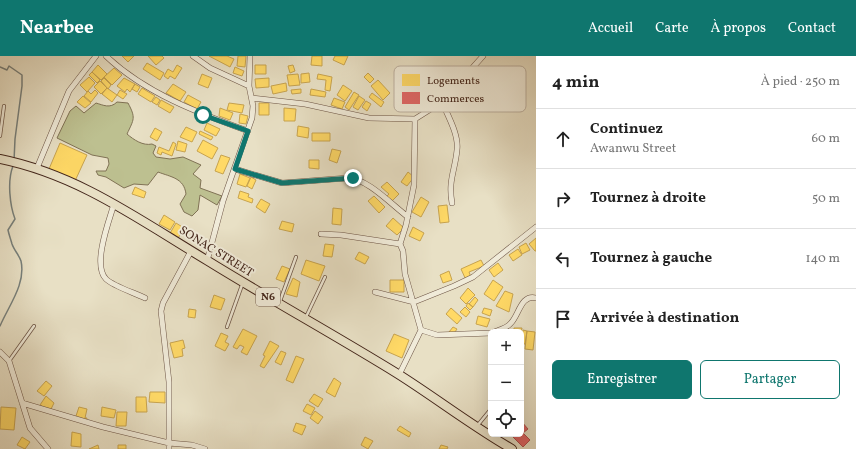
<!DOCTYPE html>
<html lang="fr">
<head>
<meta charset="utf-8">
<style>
  body { margin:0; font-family:Vollkorn,serif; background:#f6f6f6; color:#222 }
  .controls { position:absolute; right:12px; bottom:12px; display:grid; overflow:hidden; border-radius:6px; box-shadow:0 4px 16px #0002 }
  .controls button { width:36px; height:36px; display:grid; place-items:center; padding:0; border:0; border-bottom:1px solid #e0e0e0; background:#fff; color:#222; font:20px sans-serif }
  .stop { position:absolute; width:12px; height:12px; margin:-9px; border:3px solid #0f766e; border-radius:50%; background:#fff }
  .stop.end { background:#0f766e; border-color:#fff; box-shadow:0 1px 4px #0008 }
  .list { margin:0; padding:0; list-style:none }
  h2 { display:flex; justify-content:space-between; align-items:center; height:52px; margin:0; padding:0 16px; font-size:17px }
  h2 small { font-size:13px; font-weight:400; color:#767676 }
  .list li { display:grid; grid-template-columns:26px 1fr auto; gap:12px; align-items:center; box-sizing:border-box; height:60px; padding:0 16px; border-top:1px solid #e0e0e0 }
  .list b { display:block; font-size:15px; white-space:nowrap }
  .list p { margin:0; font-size:13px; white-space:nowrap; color:#767676 }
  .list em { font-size:13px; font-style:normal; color:#767676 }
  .actions { display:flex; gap:8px; padding:12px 16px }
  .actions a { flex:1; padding:9px 0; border:1px solid #0f766e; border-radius:6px; text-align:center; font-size:14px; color:#0f766e }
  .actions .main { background:#0f766e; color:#fff }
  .icon { flex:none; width:22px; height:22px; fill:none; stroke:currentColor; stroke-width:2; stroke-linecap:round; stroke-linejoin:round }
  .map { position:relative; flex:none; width:536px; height:393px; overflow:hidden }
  header { display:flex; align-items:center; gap:24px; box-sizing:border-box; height:56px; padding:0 20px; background:#0f766e; color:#fff }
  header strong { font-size:19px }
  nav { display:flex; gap:22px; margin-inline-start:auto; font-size:14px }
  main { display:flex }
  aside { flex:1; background:#fff }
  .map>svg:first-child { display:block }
  .green { fill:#bdc090; stroke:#807255 }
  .homes { fill:#ffd966; stroke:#c7a34f }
  .shops { fill:#e06666; stroke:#b1524f }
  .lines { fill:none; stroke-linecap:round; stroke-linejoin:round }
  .stream { stroke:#767f7b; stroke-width:1.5 }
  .service-casing { stroke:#6c5445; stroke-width:4 }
  .minor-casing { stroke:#6c5445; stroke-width:6 }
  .trunk-casing { stroke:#43251a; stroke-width:10 }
  .service { stroke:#f0ebd9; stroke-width:2.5 }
  .minor { stroke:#f0ebd9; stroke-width:5 }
  .trunk { stroke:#e8e0c5; stroke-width:8 }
  .route { stroke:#0f766e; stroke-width:5 }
  .labels { text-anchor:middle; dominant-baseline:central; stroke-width:4; stroke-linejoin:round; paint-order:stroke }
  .shield { fill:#f0ebd9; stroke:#776053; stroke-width:1 }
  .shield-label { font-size:11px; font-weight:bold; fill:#43251a }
  .street-label { font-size:12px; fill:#43251a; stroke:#f0ebd9 }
  .key { fill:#f0ebd9; stroke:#bcb0a0; stroke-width:1 }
  .key-label { font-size:11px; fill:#43251a }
</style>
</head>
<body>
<header>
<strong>Nearbee</strong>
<nav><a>Accueil</a><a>Carte</a><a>À propos</a><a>Contact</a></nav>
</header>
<main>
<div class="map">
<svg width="536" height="393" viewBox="0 0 536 393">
  <rect width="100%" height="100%" fill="#e8e0c5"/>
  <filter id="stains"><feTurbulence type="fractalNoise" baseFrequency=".005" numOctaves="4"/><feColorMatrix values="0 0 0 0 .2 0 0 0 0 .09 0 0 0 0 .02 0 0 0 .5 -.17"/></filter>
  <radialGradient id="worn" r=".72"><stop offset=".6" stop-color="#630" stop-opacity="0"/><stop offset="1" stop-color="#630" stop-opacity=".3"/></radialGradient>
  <!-- green -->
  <path class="green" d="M117,46L128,47C136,62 134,63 127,78C134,84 143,90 152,88L156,90L153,97L156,101L170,103L183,101L201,109L193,118L201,124L200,132L222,140L217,149L200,139L198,154L192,160L184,156L180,148L186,138C184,122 171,121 158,116L148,129L134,128L124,132L106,121L98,119L96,115H106L109,108L108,102L92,99L57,82L70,55L76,50L84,57L96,47C103,49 110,53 117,46Z"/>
  <!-- homes -->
  <path class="homes" d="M122,0H134L128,6Z
    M148,0H162L164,2L156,9Z
    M209,0H227L234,3L230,11Z
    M238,0H246L245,11L237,10Z
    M312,0H322V10L311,9Z
    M335,0H348L344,9L333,4Z
    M147,7L164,17L160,24L143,13Z
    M98,9L107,18L101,24L92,16Z
    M177,9L182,12L175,23L170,20L168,23L164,20L168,13L173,16Z
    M255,9H266V18H255Z
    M293,9L295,15L290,17L288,10Z
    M235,11L244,15L242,20L233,17Z
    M114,12L122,19L112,29L104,21Z
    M92,16L100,24L97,27L89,19Z
    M309,17L310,26L301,27V18Z
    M368,17L374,23L370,27L364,21Z
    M202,18L212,22L208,32L198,28Z
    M298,18L300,29L289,30L287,19Z
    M318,18L332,21L330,35L325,34L326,24L317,23Z
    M89,21L95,27L87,36L80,29Z
    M104,22L111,29L108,33L101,25Z
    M124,22L135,28L130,36L127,33L125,36L117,30Z
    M269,22V31L256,32L255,23Z
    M378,24L390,37L383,44L371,30Z
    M100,25L107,32L101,38L94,31Z
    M286,27L287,35L273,38L271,30Z
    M135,28L140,31L137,36L132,33Z
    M173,28L186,36L180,45L166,37Z
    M343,29L352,35L345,45L337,39Z
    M107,32L117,39L112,46L102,38Z
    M142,32L155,40L151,46L138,38Z
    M301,33V37L292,38L291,34Z
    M311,33L326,36L325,41L310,39Z
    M95,34L98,37L91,46L84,40L88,35L91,38Z
    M120,34L127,38L123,43L117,39Z
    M354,36L359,39L349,54L345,51Z
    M372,37L384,46L381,51L369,41Z
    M188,39L201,46L197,53L184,46Z
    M83,40L91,47L85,52L77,46Z
    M359,40L365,44L358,54L353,51Z
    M156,41L160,44L157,49L152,46Z
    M334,42L345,46L342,53L331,49Z
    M161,44L174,51L170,57L158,50Z
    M366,45L371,48L367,55L362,51Z
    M229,47L244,49L242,57L227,54Z
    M259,47H269V59H259Z
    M220,52L233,57L230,64L219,60Z
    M284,52L296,53L295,65H284Z
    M240,58L248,60L246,68L239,67Z
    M207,67L220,73L216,80L204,74Z
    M298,70L309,72L308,82L297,80Z
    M186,71L197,76L192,86L180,81Z
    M155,72L162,76L157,85L150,81Z
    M200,75L213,81L211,84L199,78Z
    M312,77H330V85H312Z
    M203,84L218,92L212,103L197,95Z
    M178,85L187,88L185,96L176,94Z
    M173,86L176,88L172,100L162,96L161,99L157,97L159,91L169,95Z
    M60,87L87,99L75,125L49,113Z
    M332,93L341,95L337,107L329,104Z
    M221,99L230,102L223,118L215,115Z
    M309,104H319V113L309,112Z
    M408,116L414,121L407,130L401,126Z
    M240,118L250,122L246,131L237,128Z
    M251,121L256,124L252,133L247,130Z
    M387,126L399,138L392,145L387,140L389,138L381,131Z
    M135,131L146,136L144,142L132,138Z
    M240,135L249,138L248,141L253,143L252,147L238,142Z
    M374,140L385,151L379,157L368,145Z
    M421,141L429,146L421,161L412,156Z
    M261,143L270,148L265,157L256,151Z
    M447,149L449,166L440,167L438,150Z
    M333,152L342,153L341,169L332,168Z
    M164,159L175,166L170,174L159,168Z
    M393,162L404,172L397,179L386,170Z
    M282,165L294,168L292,176L279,173Z
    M176,167L184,172L177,184L169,179Z
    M413,171L424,177L420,185L409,180Z
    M536,182V195H535L529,188Z
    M526,187L530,194L522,198L519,191Z
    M325,188L334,189L332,201L323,200Z
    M518,193L522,199L513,205L509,199Z
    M359,196L369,201L365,208L355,203Z
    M306,204L325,210L319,225L301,218Z
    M481,204L484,210L469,216L471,221L466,224L461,213Z
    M498,207L503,214L494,221L489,214Z
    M282,210L290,213L284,226L276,223Z
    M449,215L452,224L443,227L440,219Z
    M293,222L300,226L297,241L286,238Z
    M390,224H404V236H390Z
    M493,224L503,231L494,245L484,238Z
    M468,232L475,239L466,248L460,242Z
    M505,235L513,238L509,256L496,250Z
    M214,239L225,243L221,254L210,251Z
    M475,241L478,244L473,251L469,248Z
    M468,247L473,251L470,254L466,250Z
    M465,251L470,256L466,261L460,256Z
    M451,252L462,262L457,268L446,258Z
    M484,252L492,254L490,260L482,257Z
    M189,253L196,254L195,262L188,261Z
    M478,260L490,263L487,271L476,268Z
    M453,271L457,273L453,279L449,276Z
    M514,272H522L521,278V276H514Z
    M243,273L257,280L247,299L241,296L244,291L240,289L237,293L233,291Z
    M523,274L527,275L525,288H521Z
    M527,275L535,276L533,294L525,293Z
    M221,277L228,280L225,286L229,288L225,295L215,290Z
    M394,278L409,284L402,302L386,295Z
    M183,284L185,292L182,293L183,300L174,302L170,287Z
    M270,285L279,290L264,312L260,310L265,300L263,299Z
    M281,295L286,297L281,309L275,306Z
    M296,300L304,303L293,327L286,324Z
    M334,322L341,327L335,341L326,336Z
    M46,325L52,330L44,340L37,335Z
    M150,336H165V347L149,346Z
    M314,338L323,343L318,351L309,345Z
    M46,340L54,347L50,355L40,349Z
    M136,341H146L147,356H136Z
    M307,348L315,352L311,359L303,355Z
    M1,351L16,352L14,374L0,373Z
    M79,351L87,353L85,362H87L86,366L75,363Z
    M102,351L116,354L114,362L101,360Z
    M315,355L323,361L318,368L310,362Z
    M117,356H127L126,370H116Z
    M296,367L306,370L302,379L293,375Z
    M400,370L411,377L409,381L397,374Z
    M72,376L81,378V391L71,390Z
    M22,381L30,386L25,393L17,389Z
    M365,381L373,385L368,393L361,389Z
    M98,389L99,393H89Z
    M118,389H126V393H118Z
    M441,389L448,391L447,393H439Z"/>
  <!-- shops -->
  <path class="shops" d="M521,365L528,373L523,377L530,384L523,391L510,378H521Z"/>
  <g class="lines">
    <!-- stream -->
    <path class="stream" d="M0,11L7,14L9,10L22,19V30L15,83L14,105
      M0,270C9,249 26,228 21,205C19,199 14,194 12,188C11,184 9,179 8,174L15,163C10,150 7,125 13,110"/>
    <!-- service casing -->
    <g class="service-casing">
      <path id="service" d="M0,80L4,50
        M280,245L296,201
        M306,261L325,221
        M227,271L242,229
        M9,305L34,270
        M477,370L491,353"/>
    </g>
    <!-- minor casing -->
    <g class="minor-casing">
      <path id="minor" d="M106,0C145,37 198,57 248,75
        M193,0L210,12L249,30
        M252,42L305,48L369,62L415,63L442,46L483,0
        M442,46C448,60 459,79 457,94C455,115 448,124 452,147
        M415,63L414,129L406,169L400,188L403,195L405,218L421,274L437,279L491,277
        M37,112L69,35L96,0
        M235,113L282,127L348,122C367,122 392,149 408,161
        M114,148C109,165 92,209 106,223C113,230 135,237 145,242
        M321,178L341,179L400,188
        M207,205L223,145L252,62L253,50L249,30L250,0
        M375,236L414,246L454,230L473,221L536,171
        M494,276C499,274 507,272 511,267C519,259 521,238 536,242
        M0,296L9,305L30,372L48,393
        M399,319L421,274
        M22,347L103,371L169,387L192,389L205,393
        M169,393V326L161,255L163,247L191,195"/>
    </g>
    <!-- trunk casing -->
    <g class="trunk-casing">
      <path id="trunk" d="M0,103C79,119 141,165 208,205C271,244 335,279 398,318C436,342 472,370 512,393"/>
    </g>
    <!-- service -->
    <use href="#service" class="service"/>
    <!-- minor -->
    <use href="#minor" class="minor"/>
    <!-- trunk -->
    <use href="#trunk" class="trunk"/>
  </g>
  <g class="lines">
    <!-- route -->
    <path class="route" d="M203,59L248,75L235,113L282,127L353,122"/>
  </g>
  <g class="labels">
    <!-- shield labels -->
    <rect class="shield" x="256" y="232" width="24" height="18" rx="3"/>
    <g class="shield-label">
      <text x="268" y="241">N6</text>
    </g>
    <!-- street labels -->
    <g class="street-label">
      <text transform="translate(216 196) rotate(32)">SONAC STREET</text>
    </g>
  </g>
  <!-- legend -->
  <rect x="394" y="10" width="132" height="46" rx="6" class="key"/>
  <rect x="402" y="18" width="18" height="12" fill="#ffd966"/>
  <rect x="402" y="36" width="18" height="12" fill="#e06666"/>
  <g class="key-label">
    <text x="427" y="28">Logements</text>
    <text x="427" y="46">Commerces</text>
  </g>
  <rect width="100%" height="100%" filter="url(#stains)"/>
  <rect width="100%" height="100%" fill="url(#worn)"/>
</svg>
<div class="controls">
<button>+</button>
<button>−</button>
<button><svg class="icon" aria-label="locate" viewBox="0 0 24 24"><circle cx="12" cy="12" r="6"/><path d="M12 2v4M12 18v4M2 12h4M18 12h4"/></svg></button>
</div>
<div class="stop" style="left:203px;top:59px"></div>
<div class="stop end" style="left:353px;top:122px"></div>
</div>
<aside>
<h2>4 min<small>À pied · 250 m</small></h2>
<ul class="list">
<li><svg class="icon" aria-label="ahead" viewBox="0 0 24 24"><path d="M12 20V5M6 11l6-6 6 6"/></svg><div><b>Continuez</b><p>Awanwu Street</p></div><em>60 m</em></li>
<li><svg class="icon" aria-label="right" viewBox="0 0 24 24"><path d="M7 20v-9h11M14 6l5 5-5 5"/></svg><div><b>Tournez à droite</b></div><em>50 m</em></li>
<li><svg class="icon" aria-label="left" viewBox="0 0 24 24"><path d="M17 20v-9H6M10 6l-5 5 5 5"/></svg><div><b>Tournez à gauche</b></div><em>140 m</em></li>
<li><svg class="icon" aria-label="arrive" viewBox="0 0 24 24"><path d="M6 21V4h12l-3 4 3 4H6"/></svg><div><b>Arrivée à destination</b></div></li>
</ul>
<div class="actions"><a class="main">Enregistrer</a><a>Partager</a></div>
</aside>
</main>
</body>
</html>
